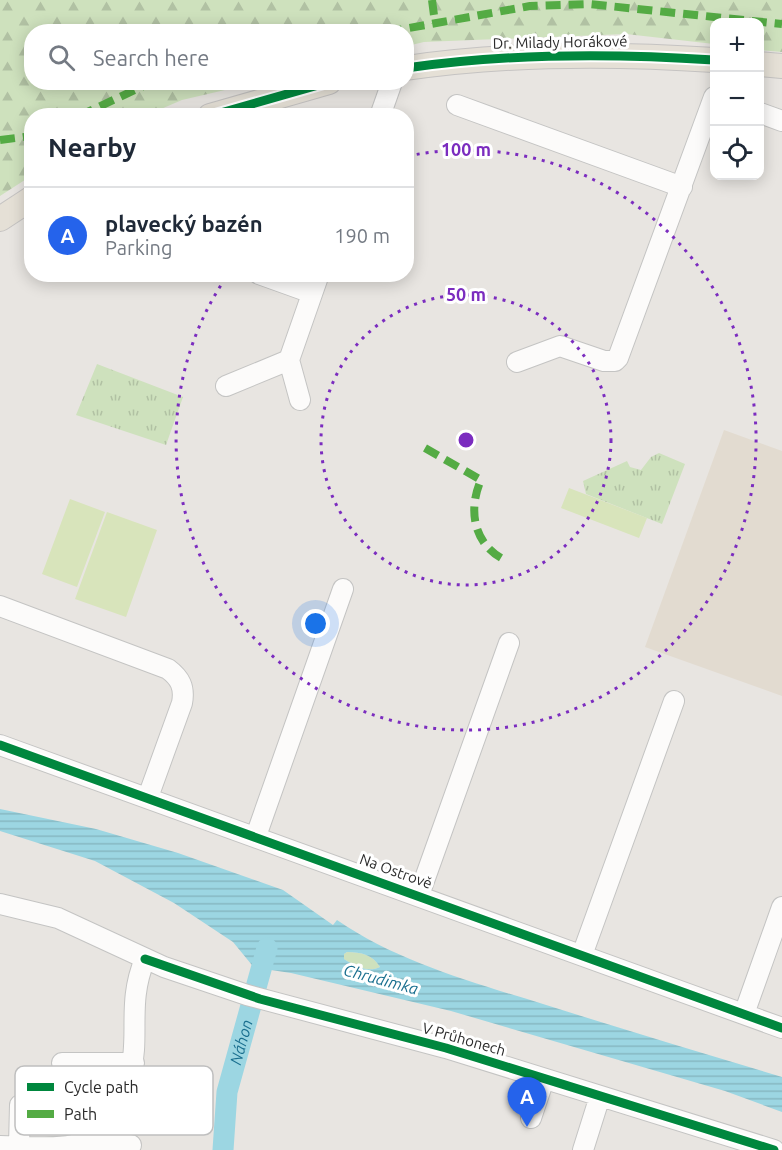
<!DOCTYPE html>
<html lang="en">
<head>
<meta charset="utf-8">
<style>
  body { margin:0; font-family:Ubuntu,sans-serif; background:#f6f6f7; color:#1f2937 }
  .controls { position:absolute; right:18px; top:18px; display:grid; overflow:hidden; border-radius:12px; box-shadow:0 3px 15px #0003 }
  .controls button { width:54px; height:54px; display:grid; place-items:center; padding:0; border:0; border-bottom:2px solid #e0e1e3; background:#fff; color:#1f2937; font:30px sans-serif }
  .you { position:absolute; left:316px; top:624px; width:21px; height:21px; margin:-15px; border:4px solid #fff; border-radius:50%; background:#1a73e8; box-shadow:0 0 0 9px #1a73e833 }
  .badge { display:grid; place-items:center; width:39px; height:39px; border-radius:50%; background:#2563eb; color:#fff; font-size:20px; font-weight:700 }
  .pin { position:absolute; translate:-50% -50px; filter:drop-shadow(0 2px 3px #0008) }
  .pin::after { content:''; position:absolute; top:32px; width:21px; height:18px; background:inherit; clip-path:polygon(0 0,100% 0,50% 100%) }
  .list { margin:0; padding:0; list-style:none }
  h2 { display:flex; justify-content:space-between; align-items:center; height:78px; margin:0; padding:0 24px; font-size:26px }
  h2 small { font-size:20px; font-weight:400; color:#747a83 }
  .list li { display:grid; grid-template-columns:39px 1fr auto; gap:18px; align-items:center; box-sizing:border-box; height:96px; padding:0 24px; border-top:2px solid #e0e1e3 }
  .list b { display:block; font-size:22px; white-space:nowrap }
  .list p { margin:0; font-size:20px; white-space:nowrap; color:#747a83 }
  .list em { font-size:20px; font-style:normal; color:#747a83 }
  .icon { flex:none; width:33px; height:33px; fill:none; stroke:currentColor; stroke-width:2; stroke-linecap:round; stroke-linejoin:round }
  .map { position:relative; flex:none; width:782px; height:1150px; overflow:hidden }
  .search { position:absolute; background:#fff; box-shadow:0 3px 15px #0003; left:24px; top:24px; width:390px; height:66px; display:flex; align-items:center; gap:15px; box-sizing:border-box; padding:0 21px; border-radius:24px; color:#747a83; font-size:22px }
  .panel { position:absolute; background:#fff; box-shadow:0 3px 15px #0003; left:24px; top:108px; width:390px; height:174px; border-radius:24px }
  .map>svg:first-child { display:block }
  .education { fill:#e2dbd0 }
  .grass { fill:#cee1bd }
  .forest { fill:url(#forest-firs) }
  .park { fill:url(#park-tufts) }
  .pitch { fill:#d8e4bb }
  .water { fill:url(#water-rules); fill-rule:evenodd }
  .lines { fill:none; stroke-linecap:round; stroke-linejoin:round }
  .canal { stroke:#9cd6e2; stroke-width:21 }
  .minor-casing { stroke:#c4c4c3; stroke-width:22 }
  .major-casing { stroke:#c5c3c2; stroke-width:26 }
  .minor { stroke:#fcfbfa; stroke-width:20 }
  .major { stroke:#e5e0d6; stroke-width:24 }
  .quiet { stroke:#54ab44; stroke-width:8; stroke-dasharray:15 8; stroke-linecap:butt }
  .cycleway-casing { stroke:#fff; stroke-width:13 }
  .cycleway { stroke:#00873e; stroke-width:9 }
  .ring { fill:none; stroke:#7b2cbf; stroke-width:3; stroke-dasharray:3 6 }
  .labels { text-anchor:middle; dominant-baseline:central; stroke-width:6; stroke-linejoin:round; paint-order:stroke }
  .street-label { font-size:15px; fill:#2b2b2b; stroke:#fff }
  .water-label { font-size:16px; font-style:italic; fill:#1a6f8f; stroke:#fff }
  .key { fill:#fff; stroke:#bfbfbf; stroke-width:1.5 }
  .key-label { font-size:16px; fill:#2b2b2b }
  .centre { fill:#7b2cbf; stroke:#fff; stroke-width:3 }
  .ring-label { font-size:18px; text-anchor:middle; font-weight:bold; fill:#7b2cbf; stroke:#fff; stroke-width:6; stroke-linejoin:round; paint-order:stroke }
</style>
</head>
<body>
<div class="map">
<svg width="782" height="1150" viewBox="0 0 782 1150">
  <defs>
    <pattern id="forest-firs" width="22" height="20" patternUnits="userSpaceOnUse" patternTransform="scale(1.5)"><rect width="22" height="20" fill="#cee1bd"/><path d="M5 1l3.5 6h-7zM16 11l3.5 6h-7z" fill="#b1c1a3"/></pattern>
    <pattern id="park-tufts" width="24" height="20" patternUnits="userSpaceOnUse" patternTransform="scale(1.5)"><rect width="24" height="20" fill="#cee1bd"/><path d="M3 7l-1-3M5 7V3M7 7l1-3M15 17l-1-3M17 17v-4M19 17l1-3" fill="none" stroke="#b1c1a3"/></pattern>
    <pattern id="water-rules" width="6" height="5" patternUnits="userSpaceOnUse" patternTransform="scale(1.5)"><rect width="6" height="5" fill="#9cd6e2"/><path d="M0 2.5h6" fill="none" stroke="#87b8c2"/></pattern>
  </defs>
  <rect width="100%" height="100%" fill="#e8e5e1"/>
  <!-- education -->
  <path class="education" d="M724,430L782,451V696L645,647Z"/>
  <!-- grass -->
  <path class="grass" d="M347,952C361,952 373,955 380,967C368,973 355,966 344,959V954Z"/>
  <!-- forest -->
  <path class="forest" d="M0,0H782V52L760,50V22H714V44L626,34L424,42L407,46L406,32H32V82L255,83L182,100L147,115L32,116L31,176L0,196Z"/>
  <!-- park -->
  <path class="park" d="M97,364L183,397L166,445L76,415Z
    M659,453L685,464L662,524L586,494L583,481L627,461L630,467L641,470L651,457Z"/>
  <!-- pitch -->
  <path class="pitch" d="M569,488L647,518L639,538L561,508Z
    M70,499L105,512L77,587L42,574Z
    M107,512L157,530L126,617L75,599Z"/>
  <!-- water -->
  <path class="water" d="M0,809L96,829L178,853L283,890L333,925L337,920C398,962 472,982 543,1004C622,1029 702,1053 782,1077V1112L725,1091L451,1011L291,973L271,970L261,976L233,942L174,903L95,861L0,831ZM347,952C361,952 373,955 380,967C368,973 355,966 344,959V954Z"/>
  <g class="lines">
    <!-- canal -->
    <path class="canal" id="s1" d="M223,1150L227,1092L267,948"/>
    <!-- minor casing -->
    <g class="minor-casing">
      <path id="minor" d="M457,105L682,187
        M760,113L782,121
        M380,116L392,82
        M259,274L312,293
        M517,362L560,346L604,361H615L618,358L714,97
        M226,386L289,360
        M300,400L289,360L319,274
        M0,606L168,669C180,678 185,687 182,703L148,797
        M0,745L782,1028
        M256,836L343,589
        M419,895L509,643
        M0,904L58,918L164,967L247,995L446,1048L774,1150
        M582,955L674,701
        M744,1014L782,907
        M62,1063H134
        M531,1118L544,1079
        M86,1138L98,1145H131
        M0,1146C20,1146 54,1150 73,1145C84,1142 94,1131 102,1122C157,1062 119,1021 145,959
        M19,1146L20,1105
        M583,1150L600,1096"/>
    </g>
    <!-- major casing -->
    <g class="major-casing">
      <path id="major" d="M760,64L782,66
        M406,68C509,53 611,53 714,60
        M210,116L329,82
        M0,219L32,198"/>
    </g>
    <!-- minor -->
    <use href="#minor" class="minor"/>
    <!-- major -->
    <use href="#major" class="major"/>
    <!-- quiet -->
    <path class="quiet" d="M432,0L435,23
      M387,32L530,6L589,4L782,24
      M79,116L152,82
      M0,140L32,136
      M425,448L481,480C468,509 473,543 503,559"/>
    <!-- cycleway casing -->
    <g class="cycleway-casing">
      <path id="cycleway" d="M406,68C509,53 611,53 714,60
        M210,116L329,82
        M0,745L782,1028
        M145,959L260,999L446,1048L774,1150"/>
    </g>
    <!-- cycleway -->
    <use href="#cycleway" class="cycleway"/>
  </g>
  <!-- distance rings -->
  <g class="ring">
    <circle cx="466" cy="440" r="145"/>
    <path d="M408 156A290 290 0 1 1 227 276"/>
  </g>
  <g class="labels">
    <!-- street labels -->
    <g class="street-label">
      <text transform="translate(560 42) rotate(-1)">Dr. Milady Horákové</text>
      <text transform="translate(396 871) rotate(20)">Na Ostrově</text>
      <text transform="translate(464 1039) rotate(16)">V Průhonech</text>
    </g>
    <!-- water labels -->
    <g class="water-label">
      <text transform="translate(381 979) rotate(15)">Chrudimka</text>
      <text stroke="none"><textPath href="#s1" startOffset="110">Náhon</textPath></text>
    </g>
  </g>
  <!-- legend -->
  <rect x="15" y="1066" width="198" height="69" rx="9" class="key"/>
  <rect x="27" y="1083" width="27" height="8" fill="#00873e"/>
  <rect x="27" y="1110" width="27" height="8" fill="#54ab44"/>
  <g class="key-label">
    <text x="64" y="1093">Cycle path</text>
    <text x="64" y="1120">Path</text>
  </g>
  <circle cx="466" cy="440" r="9" class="centre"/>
  <g class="ring-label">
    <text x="466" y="156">100 m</text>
    <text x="466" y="301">50 m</text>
  </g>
</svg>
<div class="controls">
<button>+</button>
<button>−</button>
<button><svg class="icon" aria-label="locate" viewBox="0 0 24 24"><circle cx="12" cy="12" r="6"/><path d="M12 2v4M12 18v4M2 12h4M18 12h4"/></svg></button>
</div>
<div class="you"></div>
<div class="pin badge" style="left:527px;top:1127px">A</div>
<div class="search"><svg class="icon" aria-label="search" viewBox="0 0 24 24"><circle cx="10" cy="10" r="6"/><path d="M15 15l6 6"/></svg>Search here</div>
<section class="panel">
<h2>Nearby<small></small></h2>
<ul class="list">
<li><span class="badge">A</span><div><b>plavecký bazén</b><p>Parking</p></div><em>190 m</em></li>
</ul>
</section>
</div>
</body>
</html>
